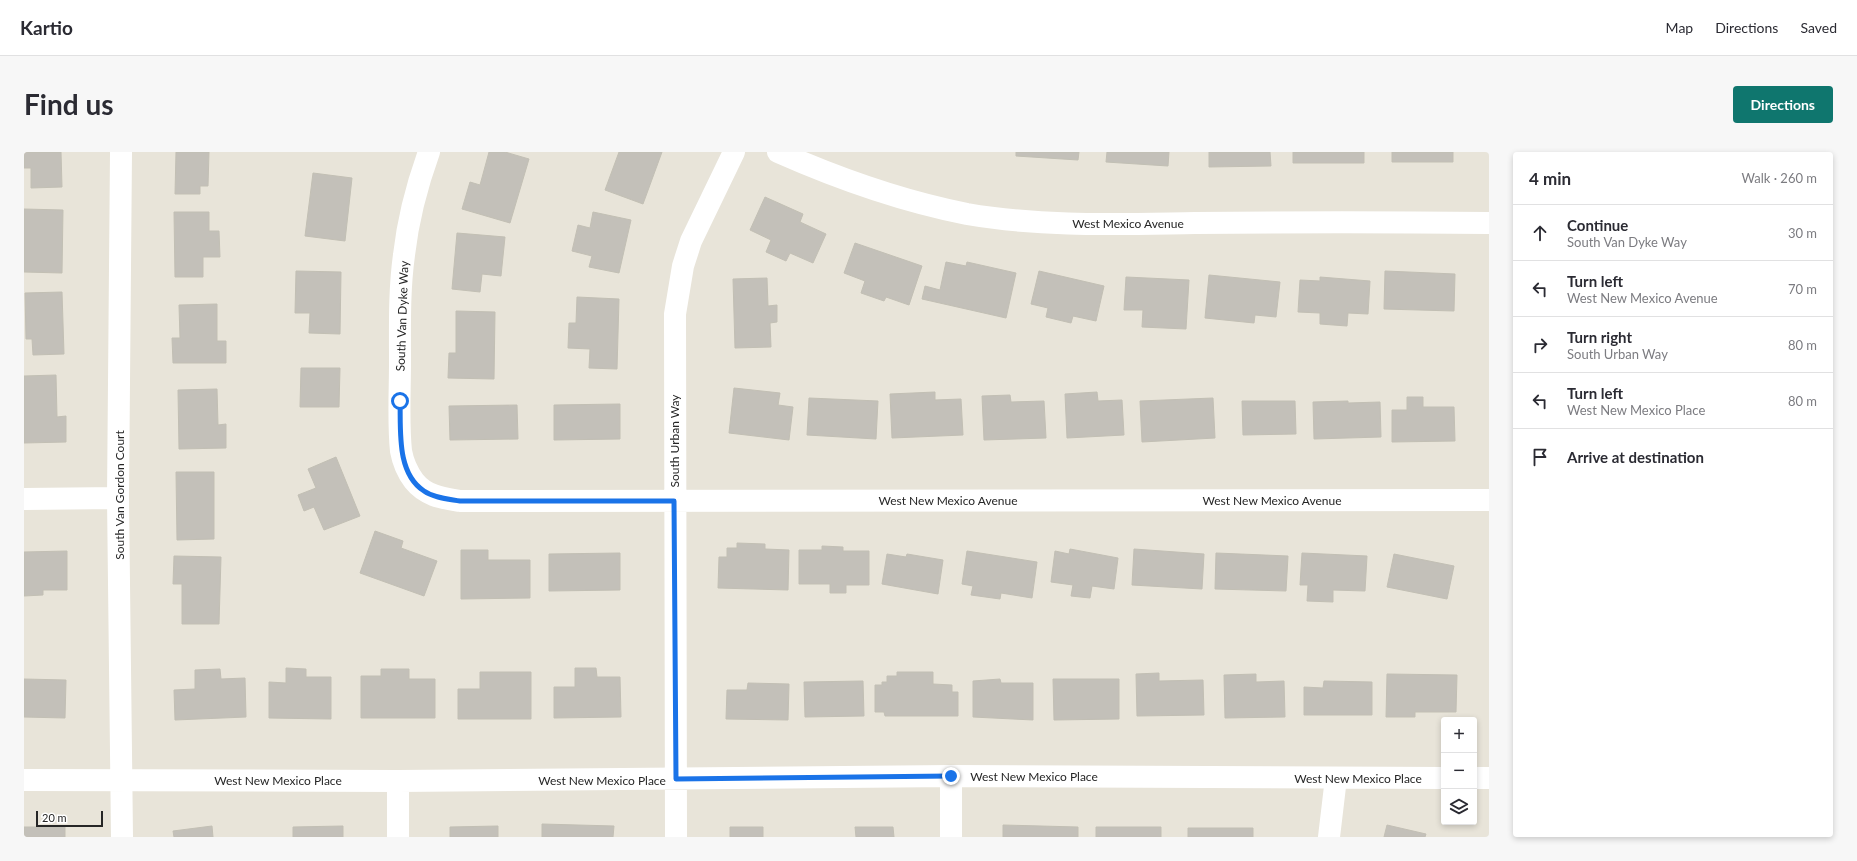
<!DOCTYPE html>
<html lang="en">
<head>
<meta charset="utf-8">
<style>
  body { margin:0; font-family:Lato,sans-serif; background:#f7f7f7; color:#2b2b33 }
  .controls { position:absolute; right:12px; bottom:12px; display:grid; overflow:hidden; border-radius:4px; box-shadow:0 2px 6px #0003 }
  .controls button { width:36px; height:36px; display:grid; place-items:center; padding:0; border:0; border-bottom:1px solid #e1e1e2; background:#fff; color:#2b2b33; font:20px sans-serif }
  .scale { position:absolute; left:12px; bottom:10px; width:67px; box-sizing:border-box; padding-left:4px; border:2px solid #262626; border-top:0; font-size:11px; line-height:14px; white-space:nowrap; color:#262626; -webkit-text-stroke:3px #fff; paint-order:stroke }
  .stop { position:absolute; width:12px; height:12px; margin:-9px; border:3px solid #1a73e8; border-radius:50%; background:#fff }
  .stop.end { background:#1a73e8; border-color:#fff; box-shadow:0 1px 4px #0008 }
  .list { margin:0; padding:0; list-style:none }
  h2 { display:flex; justify-content:space-between; align-items:center; height:52px; margin:0; padding:0 16px; font-size:17px }
  h2 small { font-size:13px; font-weight:400; color:#7c7c81 }
  .list li { display:grid; grid-template-columns:26px 1fr auto; gap:12px; align-items:center; box-sizing:border-box; height:56px; padding:0 16px; border-top:1px solid #e1e1e2 }
  .list b { display:block; font-size:15px; white-space:nowrap }
  .list p { margin:0; font-size:13px; white-space:nowrap; color:#7c7c81 }
  .list em { font-size:13px; font-style:normal; color:#7c7c81 }
  .icon { flex:none; width:22px; height:22px; fill:none; stroke:currentColor; stroke-width:2; stroke-linecap:round; stroke-linejoin:round }
  .map { position:relative; flex:none; width:1465px; height:685px; overflow:hidden; border-radius:4px }
  header { display:flex; align-items:center; gap:24px; box-sizing:border-box; height:56px; padding:0 20px; background:#fff; border-bottom:1px solid #e1e1e2 }
  header strong { font-size:19px }
  nav { display:flex; gap:22px; margin-inline-start:auto; font-size:14px }
  .intro { display:flex; align-items:center; justify-content:space-between; box-sizing:border-box; height:96px; padding:0 24px }
  h1 { margin:0; font-size:28px }
  .button { padding:10px 18px; border-radius:4px; background:#0f766e; color:#fff; font-size:14px; font-weight:700 }
  main { display:flex; gap:24px; padding:0 24px }
  aside { flex:1; background:#fff; border-radius:4px; box-shadow:0 2px 6px #0003 }
  .map>svg:first-child { display:block }
  .building { fill:#c3c0b9; stroke:#c2bfb4 }
  .lines { fill:none; stroke-linecap:round; stroke-linejoin:round }
  .street { stroke:#fff; stroke-width:22 }
  .route { stroke:#1a73e8; stroke-width:5 }
  .labels { text-anchor:middle; dominant-baseline:central; stroke-width:3; stroke-linejoin:round; paint-order:stroke }
  .street-label { font-size:12px; fill:#262626; stroke:#fff }
</style>
</head>
<body>
<header>
<strong>Kartio</strong>
<nav><a>Map</a><a>Directions</a><a>Saved</a></nav>
</header>
<div class="intro"><h1>Find us</h1><a class="button">Directions</a></div>
<main>
<div class="map">
<svg width="1465" height="685" viewBox="0 0 1465 685">
  <rect width="100%" height="100%" fill="#e8e4d9"/>
  <!-- building -->
  <path class="building" d="M0,0H37L38,35L7,36V16H0Z
    M152,0H185L184,34H176V42H151Z
    M465,0H481L505,7L486,71L438,57L446,30L456,33Z
    M595,0H638L619,52L581,38Z
    M992,0H1055L1054,8L992,4Z
    M1083,0H1145L1144,14L1082,10Z
    M1185,0H1246L1247,14L1185,15Z
    M1269,0H1340V11H1269Z
    M1368,0H1429V10H1368Z
    M289,21L328,26L321,89L281,84Z
    M741,45L779,62L776,70L802,82L789,111L766,101L762,109L742,100L747,88L726,78Z
    M0,57L39,58L38,121L0,120Z
    M150,60H185V79H195L196,105H179V125H151Z
    M569,60L607,68L595,121L565,115L568,104L548,99L554,73L566,76Z
    M433,81L481,85L477,124L458,122L456,140L428,137Z
    M831,91L898,114L885,153L862,145L860,149L837,141L841,129L820,121Z
    M922,110L942,114L943,110L992,121L982,166L898,147L901,134L916,138Z
    M272,119L317,120L316,182L285,181L286,161H271Z
    M1015,119L1080,134L1072,169L1049,164L1047,171L1022,165L1024,156L1007,152Z
    M1361,119L1431,122L1430,159L1360,157Z
    M1185,123L1256,130L1252,165L1231,163L1230,171L1181,166Z
    M1102,125L1165,128L1162,177L1118,175L1119,158H1100Z
    M1296,125L1346,129L1344,162L1324,161L1323,174L1296,172V161L1274,160L1276,128L1296,129Z
    M743,126L744,154L753,153V170L746,171L747,195L711,196L709,127Z
    M38,140L40,202L9,203L8,187H2L1,141Z
    M553,145L595,147L593,217L565,216L566,197L544,196L545,171H552Z
    M193,152V189H202V211H149L148,186H156L155,153Z
    M432,159L471,160L470,227L424,226L425,201H432Z
    M277,216H316L315,255H276Z
    M32,223L33,265L42,264V290L0,291V224Z
    M710,236L756,241L754,253L769,255L765,288L705,281Z
    M193,237L194,273L202,272V296L155,297L154,238Z
    M911,240V248L937,247L939,283L868,286L866,242Z
    M1073,240L1074,249L1098,248L1100,283L1043,286L1041,242Z
    M986,243L987,250L1020,249L1022,286L960,288L958,244Z
    M1383,245H1399V255H1430L1431,289L1368,290V258H1383Z
    M785,246L854,249L852,287L783,283Z
    M1189,246L1191,286L1118,290L1116,249Z
    M1218,249H1271L1272,282L1219,283Z
    M1324,249V251L1356,250L1357,285L1290,287L1289,250Z
    M596,252V287L530,288V253Z
    M493,253L494,287L426,288L425,254Z
    M312,305L336,364L300,378L290,355L280,359L274,343L292,336L284,317Z
    M152,320H190V387L153,388Z
    M351,379L379,389L377,396L413,409L400,444L336,421Z
    M713,391L741,392V397L765,398L764,438L694,436L695,405H703V396H713Z
    M798,394L819,395V399H845V433H822V441H806V432H775V398H798Z
    M1046,397L1094,406L1090,437L1068,434L1066,446L1047,444L1049,433L1027,430L1031,399L1045,402Z
    M1110,397L1180,402L1178,437L1108,433Z
    M437,398H464V408H506V446L437,447Z
    M43,399V438H19V443L0,444V400Z
    M943,399L1013,410L1008,446L977,441L976,447L947,443L949,434L938,432Z
    M596,401V438L525,439V402Z
    M1192,401L1264,404L1262,439L1191,437Z
    M1278,401L1343,404L1341,439L1309,438V450L1283,449L1284,433H1276Z
    M863,402L882,405L883,402L919,408L914,442L858,432Z
    M1370,402L1430,414L1423,447L1363,435Z
    M150,404L197,405L195,472H158V432H149Z
    M262,516L282,517V525H307V567L245,566V530L262,531Z
    M551,516H572L573,525H596L597,565L530,566V535H551Z
    M196,517L197,527L221,526L222,565L151,568L150,538L171,537V518Z
    M357,517H385V527H411V566H337V524H357Z
    M456,520H507V567H434V537H456Z
    M873,520H909V532L928,533V540H934V564H861L860,560H851V533H858V530H863V524H873Z
    M1135,521V529L1179,528L1180,563L1113,564L1112,522Z
    M1232,522V530L1260,529L1261,565L1201,566L1200,523Z
    M1363,522L1433,523L1432,560H1391V565H1362Z
    M0,527L42,528L41,566L0,565Z
    M976,527L977,531H1009V568L949,565V529Z
    M1029,527H1095V567L1030,568Z
    M839,529L840,564L781,565L780,530Z
    M1300,529L1348,530V563H1280V535L1299,536Z
    M724,531L765,532L764,568L702,567L703,538H723Z
    M518,672L590,674L589,685H518Z
    M979,673L1054,675V685H979Z
    M1363,673L1402,682L1401,685H1360Z
    M188,674L189,685H150L149,679Z
    M319,674V685H269V675Z
    M474,674V685H426V675Z
    M0,675H41V685H0Z
    M706,675H739V685H706Z
    M831,675H869L870,685H832Z
    M1072,675H1137V685H1072Z
    M1164,676H1229V685H1164Z"/>
  <g class="lines">
    <!-- street -->
    <path class="street" d="M97,0L94,346L98,685
      M405,0C393,33 384,68 380,103C375,139 376,175 376,211C376,240 374,270 377,299C379,310 384,321 390,329C402,344 418,346 436,349L1465,348
      M754,0C815,27 877,49 943,62C1018,75 1095,72 1171,71C1269,70 1367,70 1465,71
      M0,347L94,346
      M1450,626H1465
      M0,628L374,629L927,624L1420,626
      M374,685V629
      M652,685L651,162L659,114L667,89L710,0
      M927,685V624
      M1305,685L1312,626"/>
  </g>
  <g class="lines">
    <!-- route -->
    <path class="route" d="M376,249C377,277 372,321 400,339C410,346 425,347 436,349H650L652,627L927,624"/>
  </g>
  <g class="labels">
    <!-- street labels -->
    <g class="street-label">
      <text x="1104" y="71">West Mexico Avenue</text>
      <text transform="translate(378 164) rotate(-88)">South Van Dyke Way</text>
      <text transform="translate(650 289) rotate(-90)">South Urban Way</text>
      <text transform="translate(95 343) rotate(-90)">South Van Gordon Court</text>
      <text x="924" y="348">West New Mexico Avenue</text>
      <text x="1248" y="348">West New Mexico Avenue</text>
      <text x="1010" y="624">West New Mexico Place</text>
      <text x="1334" y="626">West New Mexico Place</text>
      <text x="254" y="628">West New Mexico Place</text>
      <text x="578" y="628">West New Mexico Place</text>
    </g>
  </g>
</svg>
<div class="controls">
<button>+</button>
<button>−</button>
<button><svg class="icon" aria-label="layers" viewBox="0 0 24 24"><path d="M12 4l9 5-9 5-9-5zM3 14l9 5 9-5"/></svg></button>
</div>
<div class="scale">20 m</div>
<div class="stop" style="left:376px;top:249px"></div>
<div class="stop end" style="left:927px;top:624px"></div>
</div>
<aside>
<h2>4 min<small>Walk · 260 m</small></h2>
<ul class="list">
<li><svg class="icon" aria-label="ahead" viewBox="0 0 24 24"><path d="M12 20V5M6 11l6-6 6 6"/></svg><div><b>Continue</b><p>South Van Dyke Way</p></div><em>30 m</em></li>
<li><svg class="icon" aria-label="left" viewBox="0 0 24 24"><path d="M17 20v-9H6M10 6l-5 5 5 5"/></svg><div><b>Turn left</b><p>West New Mexico Avenue</p></div><em>70 m</em></li>
<li><svg class="icon" aria-label="right" viewBox="0 0 24 24"><path d="M7 20v-9h11M14 6l5 5-5 5"/></svg><div><b>Turn right</b><p>South Urban Way</p></div><em>80 m</em></li>
<li><svg class="icon" aria-label="left" viewBox="0 0 24 24"><path d="M17 20v-9H6M10 6l-5 5 5 5"/></svg><div><b>Turn left</b><p>West New Mexico Place</p></div><em>80 m</em></li>
<li><svg class="icon" aria-label="arrive" viewBox="0 0 24 24"><path d="M6 21V4h12l-3 4 3 4H6"/></svg><div><b>Arrive at destination</b></div></li>
</ul>
</aside>
</main>
</body>
</html>
